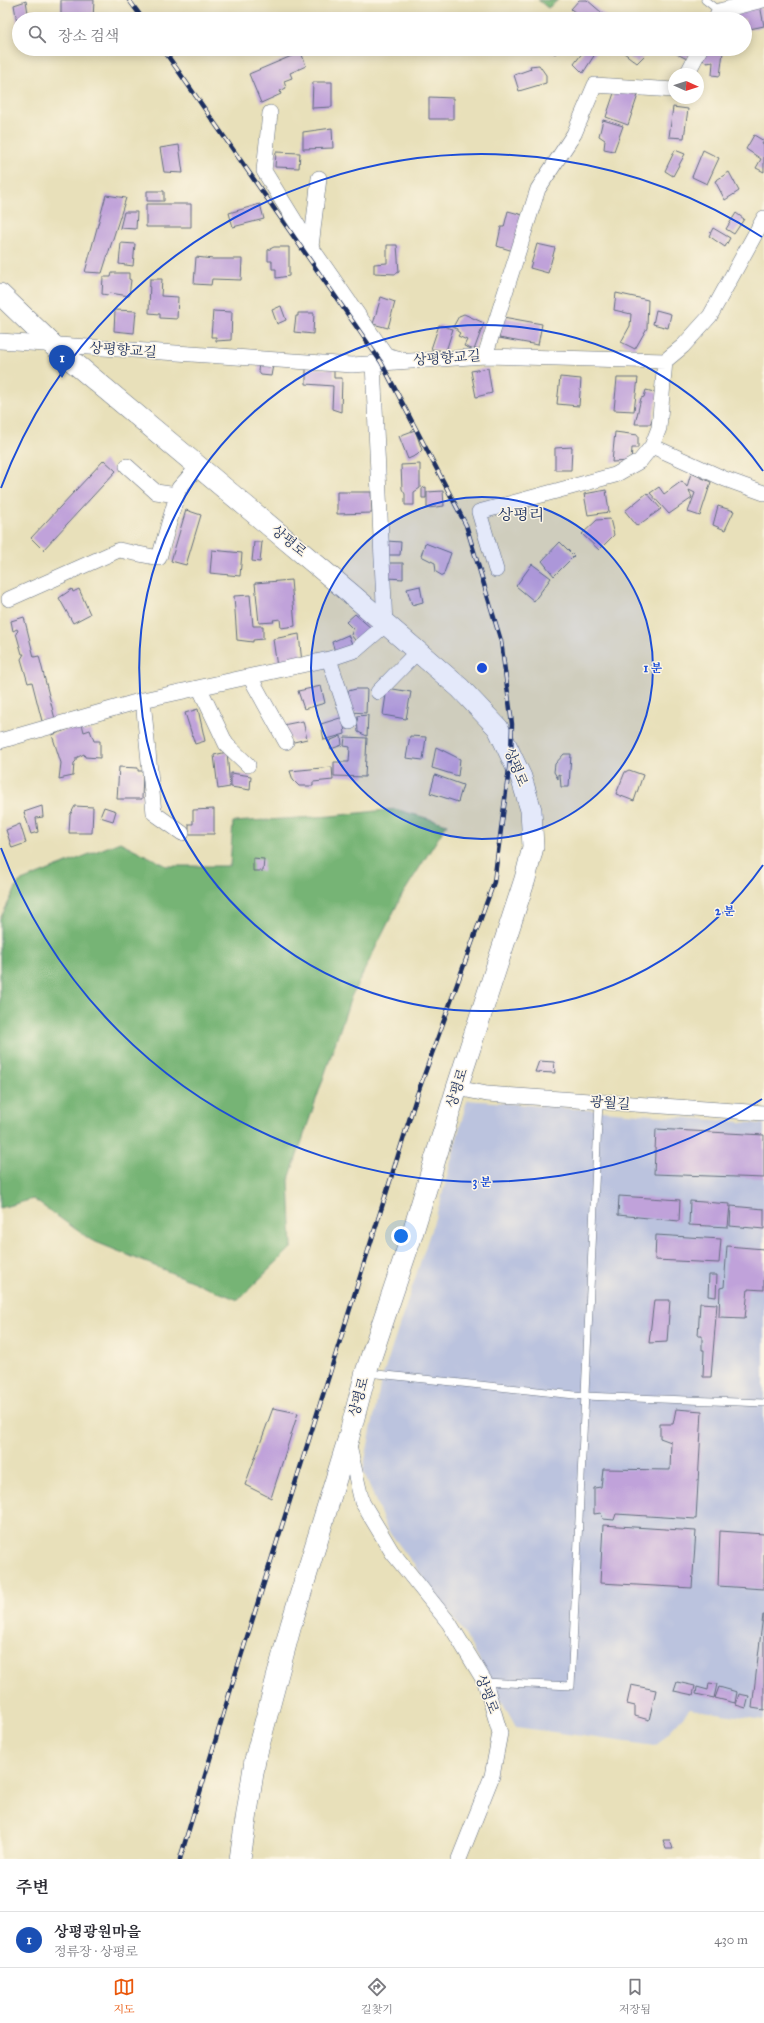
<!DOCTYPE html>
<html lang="ko">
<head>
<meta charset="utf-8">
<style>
  body { margin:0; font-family:"IM FELL Great Primer","Noto Serif KR",serif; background:#f7f7f7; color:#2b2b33 }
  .compass { position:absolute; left:668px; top:68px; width:36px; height:36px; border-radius:50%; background:#fff; box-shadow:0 2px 10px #0003; rotate:93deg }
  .you { position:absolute; left:401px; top:1236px; width:14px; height:14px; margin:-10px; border:3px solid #fff; border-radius:50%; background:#1a73e8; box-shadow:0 0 0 6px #1a73e833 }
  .badge { display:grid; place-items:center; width:26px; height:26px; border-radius:50%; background:#ea580c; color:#fff; font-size:13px; font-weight:700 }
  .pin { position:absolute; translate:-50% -33px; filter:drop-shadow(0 1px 2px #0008) }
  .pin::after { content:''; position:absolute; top:21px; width:14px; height:12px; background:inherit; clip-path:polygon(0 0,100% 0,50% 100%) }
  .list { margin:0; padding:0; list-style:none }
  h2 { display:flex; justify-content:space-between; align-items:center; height:52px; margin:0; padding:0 16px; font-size:17px }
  h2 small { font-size:13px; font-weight:400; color:#7c7c81 }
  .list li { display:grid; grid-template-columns:26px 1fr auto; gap:12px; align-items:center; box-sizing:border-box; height:56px; padding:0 16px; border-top:1px solid #e1e1e2 }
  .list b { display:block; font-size:15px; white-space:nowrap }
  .list p { margin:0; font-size:13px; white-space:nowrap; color:#7c7c81 }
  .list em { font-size:13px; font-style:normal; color:#7c7c81 }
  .icon { flex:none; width:22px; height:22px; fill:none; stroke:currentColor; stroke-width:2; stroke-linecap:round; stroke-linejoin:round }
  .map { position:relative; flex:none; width:764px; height:1859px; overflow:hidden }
  .search { position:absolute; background:#fff; box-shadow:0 2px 10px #0003; left:12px; right:12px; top:12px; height:44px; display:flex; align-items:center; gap:10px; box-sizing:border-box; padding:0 14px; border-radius:22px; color:#7c7c81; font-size:15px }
  .sheet { height:108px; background:#fff }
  nav { display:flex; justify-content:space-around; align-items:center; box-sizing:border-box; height:56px; border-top:1px solid #e1e1e2; background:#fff; font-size:11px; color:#7c7c81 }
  nav a { display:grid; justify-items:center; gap:2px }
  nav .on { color:#ea580c }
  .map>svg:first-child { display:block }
  .industrial { fill:#bbc3de }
  .forest { fill:#76b474; stroke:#487269 }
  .building { fill:#c0a2da }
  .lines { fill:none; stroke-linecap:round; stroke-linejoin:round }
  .service-casing { stroke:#636d7e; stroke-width:8 }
  .minor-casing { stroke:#636d7e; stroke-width:16 }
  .secondary-casing { stroke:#636d7e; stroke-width:22 }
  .service { stroke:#fff; stroke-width:7 }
  .minor { stroke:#fff; stroke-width:15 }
  .secondary { stroke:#fff; stroke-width:21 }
  .rail-casing { stroke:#1b2f5e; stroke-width:4.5 }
  .rail { stroke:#fcf5e5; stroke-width:3; stroke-dasharray:9; stroke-linecap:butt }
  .ring { fill:none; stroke:#1d4ed8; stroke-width:2 }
  .labels { text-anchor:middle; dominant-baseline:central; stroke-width:3; stroke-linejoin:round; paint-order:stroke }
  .street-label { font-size:14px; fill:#1b2f5e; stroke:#fcf5e5 }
  .quarter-label { font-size:16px; fill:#1b2f5e; stroke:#fcf5e5 }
  .centre { fill:#1d4ed8; stroke:#fcf5e5; stroke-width:2 }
  .ring-label { font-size:12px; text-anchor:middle; font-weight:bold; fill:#1d4ed8; stroke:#fcf5e5; stroke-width:3; stroke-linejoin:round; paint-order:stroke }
</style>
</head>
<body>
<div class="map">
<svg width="764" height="1859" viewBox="0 0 764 1859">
  <rect width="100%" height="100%" fill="#fcf5e5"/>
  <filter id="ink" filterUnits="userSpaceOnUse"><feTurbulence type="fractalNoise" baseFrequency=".025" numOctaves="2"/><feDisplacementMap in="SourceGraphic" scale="8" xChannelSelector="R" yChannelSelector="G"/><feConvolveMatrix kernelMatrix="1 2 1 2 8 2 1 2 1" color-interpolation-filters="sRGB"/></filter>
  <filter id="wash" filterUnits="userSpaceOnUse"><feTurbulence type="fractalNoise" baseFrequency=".012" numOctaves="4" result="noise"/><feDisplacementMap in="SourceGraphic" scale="16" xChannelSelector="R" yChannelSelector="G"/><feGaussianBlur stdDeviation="0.9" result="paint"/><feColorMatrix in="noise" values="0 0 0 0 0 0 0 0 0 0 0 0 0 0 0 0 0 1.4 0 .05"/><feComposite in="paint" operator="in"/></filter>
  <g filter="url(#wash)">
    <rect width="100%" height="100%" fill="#e8e0ba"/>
    <!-- industrial -->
    <path class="industrial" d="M467,1100L764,1124V1720L690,1709L656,1746L516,1727L463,1631L386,1527L363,1470L381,1381L440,1203Z"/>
    <!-- forest -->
    <path class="forest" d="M538,0H558L548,8Z
      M395,809L447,824L401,897L351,997L289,1179L292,1247L238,1300L91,1240L33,1199L0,1208V919L19,882L120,842L167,866H230L233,822L331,816Z"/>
    <g id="blocks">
      <!-- building -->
      <path class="building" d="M61,0H94L93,19H61Z
        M579,0H587L609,19H583L571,9Z
        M26,1L29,19H19L18,28L14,5Z
        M760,5L764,26L745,30V19H739L736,13Z
        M550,49H560L555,54Z
        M581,49H595L597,51L583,73L574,64L583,52Z
        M619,49H643L647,53L637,63Z
        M667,49H692L687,59Z
        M706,49L723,52L720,76L712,75L713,62L707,63L701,59Z
        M301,52L306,66L290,73L292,78L284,81L286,88L280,91L281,94L261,103L249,74Z
        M539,65L546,75V83L519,91L514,75L531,69L530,66Z
        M313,82H332V107L312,108Z
        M615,90L638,95L628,125L606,117Z
        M429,97L453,98V119H429Z
        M673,107L688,109L684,138L669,137Z
        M603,120L623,126L614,151L604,149L605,140L599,136Z
        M332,128L333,148L303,149V132Z
        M754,135L764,141L762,144L764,145V172L756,168L761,159L746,149Z
        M179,145L183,173L164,172L160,148Z
        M675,150L685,154L673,176L665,171Z
        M703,150L719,158L707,184L692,177Z
        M276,152L300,153L299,168L275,167Z
        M729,172L739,191L725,200L715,181Z
        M147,191H164V201H147Z
        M106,195L126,198L102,273L85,272Z
        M146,204H191V227H146Z
        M260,204L264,219L233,227L229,213Z
        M508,211L523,215L513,251L497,246L501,227H504Z
        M124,212H137L136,229L120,228Z
        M736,213L744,219L734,234L726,229Z
        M713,228L730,238L725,247L709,236Z
        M121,243L135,244L133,266L119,264Z
        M537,244L555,248L548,273L530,268Z
        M387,245H397L399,272L395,274L374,273V264L387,263Z
        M274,247H289V276L276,278V269H272V261H268V250Z
        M196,257L213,259H242L241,280L212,279L211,285L194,284Z
        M112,273H129V279L131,280L129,296L110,293L108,295L102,294L103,277H111Z
        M150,279H162L161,296L178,297L177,319L160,318V314L149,313Z
        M616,293L648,300L647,328L635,349L621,342L630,326L631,314L614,310Z
        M381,297L395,302L388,328L373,324Z
        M281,306L286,320L277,324L272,310Z
        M115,310L136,311L134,333L114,331Z
        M656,310L671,314L668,328L653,324Z
        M213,311L232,312L231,340L216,341V337H211Z
        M298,313H314L313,334L294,332L296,316H298Z
        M464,314L484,323L474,350L464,346L467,340L458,336L460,333L457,331V329L453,327L459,316Z
        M503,317L542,324L538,345L499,338Z
        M439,325L453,329L446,351L431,349Z
        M259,364L273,365L271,376L261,375L258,371Z
        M306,368L334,369V378H342L341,412L332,409L333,386L306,384Z
        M488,368L492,393L476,397L471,371Z
        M560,377L581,379L579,406L557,404Z
        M617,378H638L634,411L614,410Z
        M646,390L658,393L651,424H635L641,398L644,397Z
        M415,430L422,450L417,455L408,459L399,436Z
        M615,432L638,435V448H632L631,461L612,462Z
        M572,447L571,470H555V448Z
        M104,460L116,471L43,550L31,538Z
        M420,464V488L414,492V505H405V494L402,489L401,465Z
        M691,473L711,482L700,516L688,512L695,493L689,490L692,498L669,514L650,493L659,487L664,494L682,481L687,487Z
        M426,487V498H422V488Z
        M606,490L609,512L588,515L584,494Z
        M443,491L444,506L427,508V492Z
        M337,492H371L372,513L337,514Z
        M647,493L661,509L637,526L625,511Z
        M718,506L734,511L725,530L713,525Z
        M186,510L201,515L186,565L171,561Z
        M610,519L614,535L599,550L582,534L597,520Z
        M387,541L401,542L400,555H387Z
        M254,542H262L260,562L252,561Z
        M560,542L574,556L554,576L542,561Z
        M425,543L451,553L443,576L436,572L435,563L421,556Z
        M212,550L242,553L240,576L210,573Z
        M387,563H403V579L388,578Z
        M532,564L551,578L534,601L516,586Z
        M291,580L295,626L281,628L280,619L273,620L274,622L259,623L255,583Z
        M420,586L423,602L412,605L407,589Z
        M72,589L73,592L79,589L90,614L73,623L59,598Z
        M250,595L253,626H263V639L253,640V642L237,640L234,596Z
        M355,614L372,629L358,644L351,635L353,629L346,622Z
        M24,617L34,657L39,656L55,719L43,725L32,682L28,683L21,659L24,654H22L16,633L18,631L17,629L13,631L11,621Z
        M299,634L302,663L277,667L273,639Z
        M348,635L354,648L336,655L332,642Z
        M321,686L325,703L304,709L298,691Z
        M387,688L411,692L406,719L383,715Z
        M356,689H367L366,713L351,712L348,691Z
        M198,709L205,741L195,744L185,713Z
        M368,715L367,736L358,732L357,716Z
        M343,717L345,734L324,740L321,724Z
        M303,721L307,739L294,742L287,736L283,725Z
        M82,724L84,732L90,730L94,741H100V758L85,757L84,754L76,758V761L74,763L73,776L59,779L61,763L52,735Z
        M341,736L342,745L331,749L329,741Z
        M410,736L426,737L423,760L406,758Z
        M345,737L367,738L365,777L334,776V762H349L350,747L344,746Z
        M436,747L460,759L458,776L432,768Z
        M227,752L230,787L218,789L214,755Z
        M564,754H571L569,787H561L560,775L558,774V779L554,772L555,764Z
        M119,767L138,768V771H143L142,799H117Z
        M332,767L333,780L313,782V786H299L293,780L290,771Z
        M629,770L643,775L634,801L616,794L625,772Z
        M231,773L251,776L250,790L231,787Z
        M435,775L463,785L458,802L430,793Z
        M42,806L43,817L36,818L38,832L31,834L24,812Z
        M75,806L93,807L92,833H69L70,815Z
        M104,807L116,811L113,821L100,817Z
        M214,809V834H189V824H193V810Z
        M20,824L26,843L12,848L6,830Z
        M253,858L264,859L263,871H253Z
        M539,1061L554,1062L555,1073L535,1072Z
        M656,1129L764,1135V1178L654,1174Z
        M619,1196L680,1200L679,1221L618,1215Z
        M690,1201L730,1204L728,1227L689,1225Z
        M731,1206L764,1209V1229L730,1226Z
        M656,1235L721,1239L719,1263L655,1260Z
        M727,1246L764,1249V1290L748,1289L745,1318L719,1317L720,1288L724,1287Z
        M709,1275H717L716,1297L708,1296Z
        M654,1300H670L667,1342L649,1343Z
        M700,1303L717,1304L711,1377H703L704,1350H702V1336H698Z
        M273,1408L298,1413L271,1498L245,1485Z
        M676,1409L702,1411L696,1519L616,1514L614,1520L603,1519L601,1513L594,1514V1488L601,1487L603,1469L670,1470L671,1442L660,1438V1424H673Z
        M603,1525L696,1531L692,1588L600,1583Z
        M720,1531L764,1534V1589L718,1586Z
        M763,1615H764V1710L752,1708Z
        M677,1682L695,1686L693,1695L674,1691Z
        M709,1683L717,1684L714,1698L696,1694L697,1687L708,1690Z
        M631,1685L656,1690L649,1720L635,1716V1706L627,1704Z
        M719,1687L737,1692L735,1703L715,1698Z
        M739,1694L749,1696L746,1708L736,1705Z
        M663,1840H670L673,1849H666Z"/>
    </g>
  </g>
  <g filter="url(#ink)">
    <use href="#blocks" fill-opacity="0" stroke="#636d7e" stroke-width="1"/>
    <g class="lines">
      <!-- service casing -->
      <g class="service-casing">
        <path id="service" d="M705,0L719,11
          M368,1373L584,1396L764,1403
          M485,1682L571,1686L599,1102"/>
      </g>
      <!-- minor casing -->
      <g class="minor-casing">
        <path id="minor" d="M715,19L719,11L763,0
          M687,74L700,49
          M270,113L264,171L311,247L386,355L401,359
          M311,247L319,178
          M0,341L352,365L485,356L665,361L683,346L710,316L764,218
          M485,356L538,189L574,134L595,85L674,90
          M652,446L725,479L764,493
          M127,466L156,492L177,495
          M496,570L479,512L615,475L640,461L652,446L659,428L665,361
          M9,599L119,550L159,558L179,488L199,466
          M329,659L350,722
          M250,677L286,742
          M200,689L226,744L248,765
          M378,692L417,652
          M143,700L154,813L182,833
          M0,741L143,700L329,659L356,650L385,625L373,363
          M457,1088L487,1094L764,1113
          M348,1442L362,1502L392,1552L449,1623L485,1682L500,1733L492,1776L459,1859"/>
      </g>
      <!-- secondary casing -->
      <g class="secondary-casing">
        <path id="secondary" d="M0,294L54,346L350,593L460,688L498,728L521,777L531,810L533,847L525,879L457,1088L411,1238L366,1372L348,1440L291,1625L255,1760L240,1859"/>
      </g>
      <!-- service -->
      <use href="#service" class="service"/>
      <!-- minor -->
      <use href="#minor" class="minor"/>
      <!-- secondary -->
      <use href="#secondary" class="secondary"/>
      <!-- rail casing -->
      <g class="rail-casing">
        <path id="rail" d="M129,0L143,19
          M163,49L381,362L466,525L501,641L512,724L511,754L494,882L417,1095L232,1685L180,1859"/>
      </g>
      <!-- rail -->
      <use href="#rail" class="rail"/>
    </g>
  </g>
  <!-- distance rings -->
  <circle cx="482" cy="668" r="171" fill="#1d4ed8" fill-opacity=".12"/>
  <g class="ring">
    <circle cx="482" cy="668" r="171"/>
    <path d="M763 865A343 343 0 1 1 763 471"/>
    <path d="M762 1099A514 514 0 0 1 1 848M1 488A514 514 0 0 1 762 237"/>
  </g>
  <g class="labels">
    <!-- street labels -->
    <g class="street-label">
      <text transform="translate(123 350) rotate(4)">상평향교길</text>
      <text transform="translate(447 358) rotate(-4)">상평향교길</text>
      <text transform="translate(289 541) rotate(40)">상평로</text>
      <text transform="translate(516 767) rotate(68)">상평로</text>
      <text transform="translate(457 1088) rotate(-72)">상평로</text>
      <text transform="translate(610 1103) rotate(4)">광월길</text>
      <text transform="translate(359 1397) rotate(-75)">상평로</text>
      <text transform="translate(487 1694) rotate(69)">상평로</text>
    </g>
    <!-- quarter labels -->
    <g class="quarter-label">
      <text x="521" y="514">상평리</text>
    </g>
  </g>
  <circle cx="482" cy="668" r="6" class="centre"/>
  <g class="ring-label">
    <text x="653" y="672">1 분</text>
    <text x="725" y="915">2 분</text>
    <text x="482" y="1186">3 분</text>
  </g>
</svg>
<svg class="compass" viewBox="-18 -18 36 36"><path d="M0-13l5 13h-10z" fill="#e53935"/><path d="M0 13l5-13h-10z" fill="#7c7c81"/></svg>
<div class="you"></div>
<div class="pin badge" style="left:62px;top:378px;background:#1a4fb4">1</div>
<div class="search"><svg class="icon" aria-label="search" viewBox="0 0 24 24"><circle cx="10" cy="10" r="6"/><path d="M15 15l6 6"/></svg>장소 검색</div>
</div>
<section class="sheet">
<h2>주변<small></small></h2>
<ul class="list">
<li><span class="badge" style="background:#1a4fb4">1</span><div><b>상평광원마을</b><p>정류장 · 상평로</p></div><em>430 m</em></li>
</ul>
</section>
<nav>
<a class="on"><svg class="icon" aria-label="map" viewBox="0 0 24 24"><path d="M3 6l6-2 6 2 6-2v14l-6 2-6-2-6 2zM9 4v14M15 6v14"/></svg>지도</a>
<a><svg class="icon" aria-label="directions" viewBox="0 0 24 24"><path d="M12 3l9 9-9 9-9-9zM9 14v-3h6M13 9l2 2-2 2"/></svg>길찾기</a>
<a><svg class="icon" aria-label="saved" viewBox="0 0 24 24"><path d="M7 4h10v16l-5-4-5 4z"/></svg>저장됨</a>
</nav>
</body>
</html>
